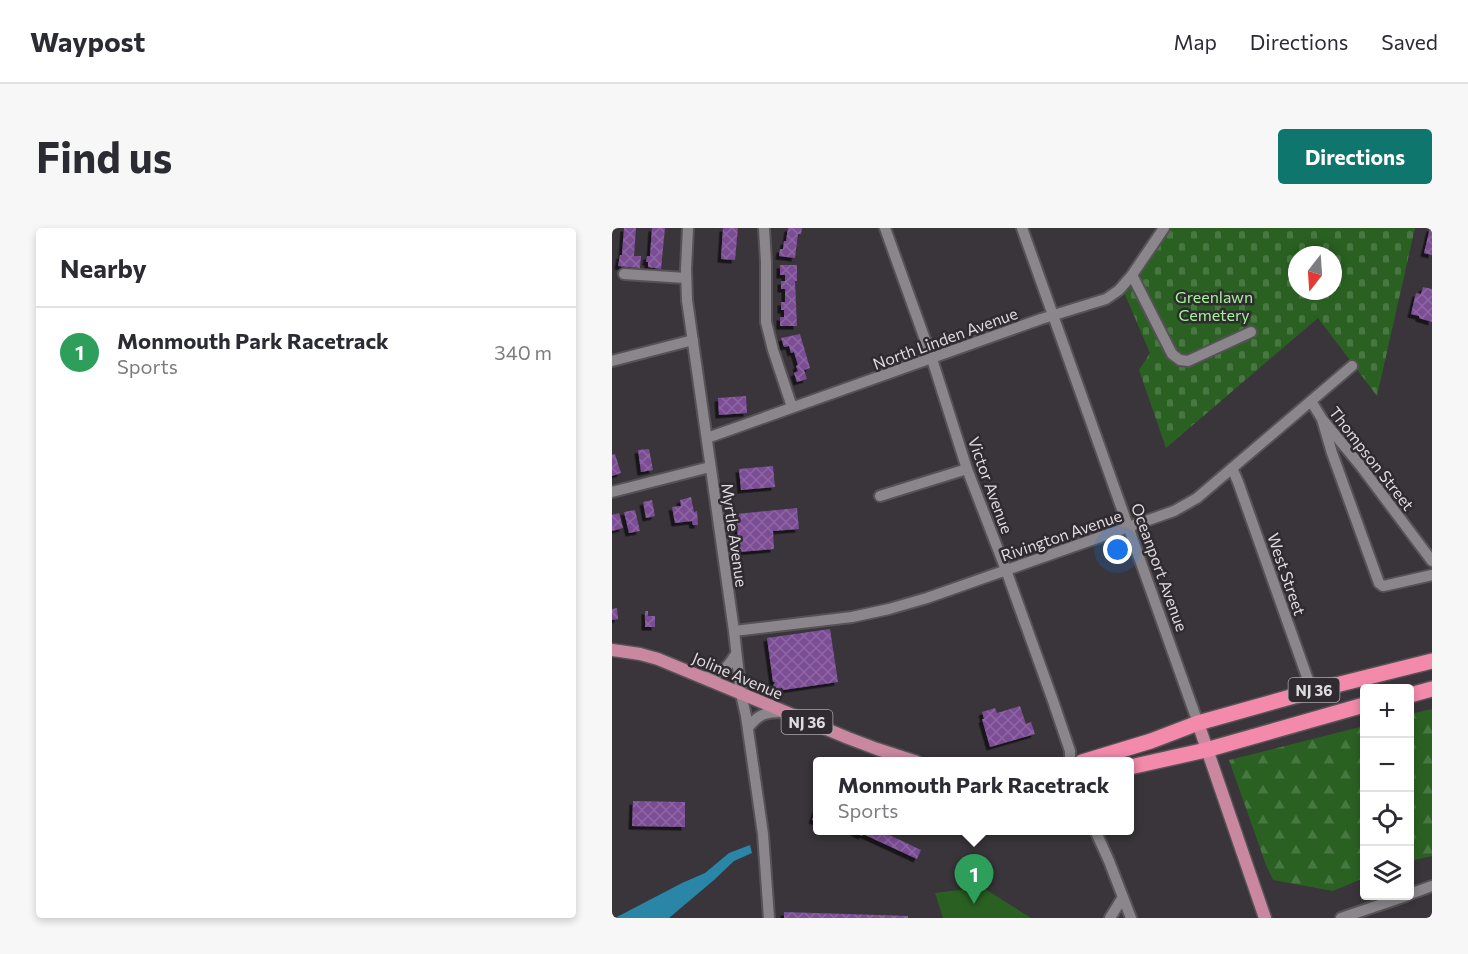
<!DOCTYPE html>
<html lang="en">
<head>
<meta charset="utf-8">
<style>
  body { margin:0; font-family:Commissioner,sans-serif; background:#f7f7f7; color:#2b2b33 }
  .controls { position:absolute; right:18px; bottom:18px; display:grid; overflow:hidden; border-radius:6px; box-shadow:0 3px 9px #0003 }
  .controls button { width:54px; height:54px; display:grid; place-items:center; padding:0; border:0; border-bottom:2px solid #e1e1e2; background:#fff; color:#2b2b33; font:30px sans-serif }
  .compass { position:absolute; left:676px; top:18px; width:54px; height:54px; border-radius:50%; background:#fff; box-shadow:0 3px 9px #0003; rotate:197deg }
  .you { position:absolute; left:506px; top:322px; width:21px; height:21px; margin:-15px; border:4px solid #fff; border-radius:50%; background:#1a73e8; box-shadow:0 0 0 9px #1a73e833 }
  .badge { display:grid; place-items:center; width:39px; height:39px; border-radius:50%; background:#0f766e; color:#fff; font-size:20px; font-weight:700 }
  .pin { position:absolute; translate:-50% -50px; filter:drop-shadow(0 2px 3px #0008) }
  .pin::after { content:''; position:absolute; top:32px; width:21px; height:18px; background:inherit; clip-path:polygon(0 0,100% 0,50% 100%) }
  .popup { position:absolute; left:201px; top:529px; width:321px; height:78px; box-sizing:border-box; display:grid; place-content:center; border-radius:6px; background:#fff; filter:drop-shadow(0 2px 4px #0005); font-size:20px; white-space:nowrap; color:#7c7c81 }
  .popup b { font-size:22px; color:#2b2b33 }
  .popup::after { content:''; position:absolute; left:50%; top:100%; margin-left:-12px; border:12px solid transparent; border-top-color:#fff }
  .list { margin:0; padding:0; list-style:none }
  h2 { display:flex; justify-content:space-between; align-items:center; height:78px; margin:0; padding:0 24px; font-size:26px }
  h2 small { font-size:20px; font-weight:400; color:#7c7c81 }
  .list li { display:grid; grid-template-columns:39px 1fr auto; gap:18px; align-items:center; box-sizing:border-box; height:90px; padding:0 24px; border-top:2px solid #e1e1e2 }
  .list b { display:block; font-size:22px; white-space:nowrap }
  .list p { margin:0; font-size:20px; white-space:nowrap; color:#7c7c81 }
  .list em { font-size:20px; font-style:normal; color:#7c7c81 }
  .icon { flex:none; width:33px; height:33px; fill:none; stroke:currentColor; stroke-width:2; stroke-linecap:round; stroke-linejoin:round }
  .map { position:relative; flex:none; width:820px; height:690px; overflow:hidden; border-radius:6px }
  header { display:flex; align-items:center; gap:36px; box-sizing:border-box; height:84px; padding:0 30px; background:#fff; border-bottom:2px solid #e1e1e2 }
  header strong { font-size:28px }
  nav { display:flex; gap:33px; margin-inline-start:auto; font-size:21px }
  .intro { display:flex; align-items:center; justify-content:space-between; box-sizing:border-box; height:144px; padding:0 36px }
  h1 { margin:0; font-size:42px }
  .button { padding:15px 27px; border-radius:6px; background:#0f766e; color:#fff; font-size:21px; font-weight:700 }
  main { display:flex; gap:36px; padding:0 36px }
  aside { flex:1; background:#fff; border-radius:6px; box-shadow:0 3px 9px #0003 }
  .map>svg:first-child { display:block }
  .forest { fill:url(#forest-firs) }
  .cemetery { fill:url(#cemetery-stones); fill-rule:evenodd }
  .park { fill:#2a6122 }
  .water { fill:#2986a6 }
  .building { fill:url(#building-cross-hatch); filter:url(#shadow) }
  .lines { fill:none; stroke-linecap:round; stroke-linejoin:round }
  .minor-casing { stroke:#565256; stroke-width:14 }
  .major-casing { stroke:#565256; stroke-width:15 }
  .highway-casing { stroke:#565256; stroke-width:18 }
  .minor { stroke:#8b868c; stroke-width:10 }
  .major { stroke:#c9889f; stroke-width:12 }
  .highway { stroke:#f389ab; stroke-width:15 }
  .labels { text-anchor:middle; dominant-baseline:central; stroke-width:5; stroke-linejoin:round; paint-order:stroke }
  .shield { fill:#2f2b30; stroke:#aaa7ab; stroke-width:1.5 }
  .shield-label { font-size:15px; font-weight:bold; fill:#dfdce0 }
  .park-label { font-size:16px; fill:#a2f595; stroke:#2f2b30 }
  .street-label { font-size:16px; fill:#dfdce0; stroke:#2f2b30 }
</style>
</head>
<body>
<header>
<strong>Waypost</strong>
<nav><a>Map</a><a>Directions</a><a>Saved</a></nav>
</header>
<div class="intro"><h1>Find us</h1><a class="button">Directions</a></div>
<main>
<aside>
<h2>Nearby<small></small></h2>
<ul class="list">
<li><span class="badge" style="background:#2e9e5b">1</span><div><b>Monmouth Park Racetrack</b><p>Sports</p></div><em>340 m</em></li>
</ul>
</aside>
<div class="map">
<svg width="820" height="690" viewBox="0 0 820 690">
  <defs>
    <pattern id="forest-firs" width="22" height="20" patternUnits="userSpaceOnUse" patternTransform="scale(1.5)"><rect width="22" height="20" fill="#2a6122"/><path d="M5 1l3.5 6h-7zM16 11l3.5 6h-7z" fill="#487742"/></pattern>
    <pattern id="cemetery-stones" width="16" height="16" patternUnits="userSpaceOnUse" patternTransform="scale(1.5)"><rect width="16" height="16" fill="#2a6122"/><path d="M2 7V4a2 2 0 0 1 4 0v3zM10 15v-3a2 2 0 0 1 4 0v3z" fill="#487742"/></pattern>
    <pattern id="building-cross-hatch" width="8" height="8" patternUnits="userSpaceOnUse" patternTransform="scale(1.5)"><rect width="8" height="8" fill="#7b4d95"/><path d="M0 0l8 8M0 8l8-8" fill="none" stroke="#8d66a4"/></pattern>
    <filter id="shadow"><feDropShadow dx="-3.5" dy="3.5" stdDeviation="0" flood-color="#0009"/></filter>
  </defs>
  <rect width="100%" height="100%" fill="#39353a"/>
  <!-- forest -->
  <path class="forest" d="M820,481V628L798,633V486Z
    M752,498V650L721,663L661,652L654,637L617,532Z"/>
  <!-- cemetery -->
  <path class="cemetery" d="M549,0H803L765,168L706,90L554,220L527,142L538,125L508,55ZM685,27H721V63H685Z"/>
  <!-- park -->
  <path class="park" d="M370,659L419,690H331L323,665Z"/>
  <!-- water -->
  <path class="water" d="M138,617L140,625L122,633L102,652L57,690H3L70,655L93,645L117,625Z"/>
  <!-- building -->
  <path class="building" d="M12,0H24L22,28H29L28,40L6,38L8,27H10Z
    M40,0H53L49,41L36,39V34H34L35,28H38Z
    M111,0H126L123,32L109,31Z
    M176,0H190L189,6H186L183,30L167,28L168,21H171L172,13H174Z
    M818,0H820V27L812,25Z
    M168,37H185V53H183L185,98H168V89H172V82H169V74H173V61H169V53H173V47H168Z
    M811,59L820,61V94L807,90V88L799,86L804,65L809,66Z
    M188,106L198,140L192,142L195,151L185,154L182,145L186,143L184,138L186,137L182,124L179,125L177,118L172,119L169,110Z
    M134,168L135,185L107,187L106,170Z
    M37,221L41,242L29,244L26,222Z
    M3,226L9,245L0,248V227Z
    M161,238L163,259L129,262L127,241Z
    M79,269L82,284L85,283L86,297H81L80,293L63,295L60,279L69,278L68,272Z
    M40,272L43,288L34,290L31,274Z
    M185,280L187,301L161,303L162,321L127,324L124,286Z
    M23,282L28,303L17,305L12,284Z
    M7,285L11,300L0,303V287Z
    M5,380L6,391L0,392V381Z
    M33,383H36V388H43V399H33Z
    M218,401L226,454L171,462L170,460H169L167,463L161,458L163,454H161L155,410Z
    M408,478L414,496L419,494L423,506L378,519L370,491H372L370,484L383,480L385,485Z
    M21,573L73,574V599L20,598Z
    M206,576V594L200,592Z
    M238,602H267L309,622L305,631L251,606L250,608Z
    M172,684L296,688V690H172Z"/>
  <g class="lines">
    <!-- minor casing -->
    <g class="minor-casing">
      <path id="minor" d="M76,0L74,41L75,72L122,403L129,466L134,488L151,606L157,690
        M152,0L154,34V94L161,122L180,179
        M273,0L320,131L355,241L394,342L440,470L458,523V534
        M410,0L586,495
        M12,46L74,50
        M520,47L560,126L568,132L576,133L639,104
        M0,133L81,112
        M699,173L710,191L748,237L820,333
        M710,191L720,225L767,355L771,358L776,357L820,347
        M95,210L429,91L494,71L507,62L520,47L552,0
        M620,240L626,254L700,463
        M0,264L98,239
        M268,268L355,241
        M122,403L240,389L277,381L315,370L562,283L585,270L740,138
        M90,449C109,447 114,442 124,426
        M136,500C146,486 154,484 171,484
        M483,602L497,633L519,690
        M798,666L820,658
        M498,690L511,669
        M729,690L794,668"/>
    </g>
    <!-- major casing -->
    <g class="major-casing">
      <path id="major" d="M0,422L28,426L46,431L236,510L265,521L305,534
        M586,495L653,690"/>
    </g>
    <!-- highway casing -->
    <g class="highway-casing">
      <path id="highway" d="M798,467L820,461
        M470,534L539,513L586,495L700,463L820,433
        M518,539L594,522L752,477"/>
    </g>
    <!-- minor -->
    <use href="#minor" class="minor"/>
    <!-- major -->
    <use href="#major" class="major"/>
    <!-- highway -->
    <use href="#highway" class="highway"/>
  </g>
  <g class="labels">
    <!-- shield labels -->
    <g class="shield">
      <rect x="676.5" y="450" width="51" height="24" rx="4.5"/>
      <rect x="169.5" y="482" width="51" height="24" rx="4.5"/>
    </g>
    <g class="shield-label">
      <text x="702" y="462">NJ 36</text>
      <text x="195" y="494">NJ 36</text>
    </g>
    <!-- park labels -->
    <g class="park-label">
      <text x="602" y="68">Greenlawn<tspan x="602" dy="18">Cemetery</tspan></text>
    </g>
    <!-- street labels -->
    <g class="street-label">
      <text transform="translate(333 110) rotate(-20)">North Linden Avenue</text>
      <text transform="translate(760 230) rotate(52)">Thompson Street</text>
      <text transform="translate(379 257) rotate(70)">Victor Avenue</text>
      <text transform="translate(123 307) rotate(82)">Myrtle Avenue</text>
      <text transform="translate(449 307) rotate(-19)">Rivington Avenue</text>
      <text transform="translate(548 339) rotate(70)">Oceanport Avenue</text>
      <text transform="translate(675 346) rotate(71)">West Street</text>
      <text transform="translate(126 447) rotate(23)">Joline Avenue</text>
    </g>
  </g>
</svg>
<div class="controls">
<button>+</button>
<button>−</button>
<button><svg class="icon" aria-label="locate" viewBox="0 0 24 24"><circle cx="12" cy="12" r="6"/><path d="M12 2v4M12 18v4M2 12h4M18 12h4"/></svg></button>
<button><svg class="icon" aria-label="layers" viewBox="0 0 24 24"><path d="M12 4l9 5-9 5-9-5zM3 14l9 5 9-5"/></svg></button>
</div>
<svg class="compass" viewBox="-18 -18 36 36"><path d="M0-13l5 13h-10z" fill="#e53935"/><path d="M0 13l5-13h-10z" fill="#7c7c81"/></svg>
<div class="you"></div>
<div class="pin badge" style="left:362px;top:676px;background:#2e9e5b">1</div>
<div class="popup"><b>Monmouth Park Racetrack</b>Sports</div>
</div>
</main>
</body>
</html>
